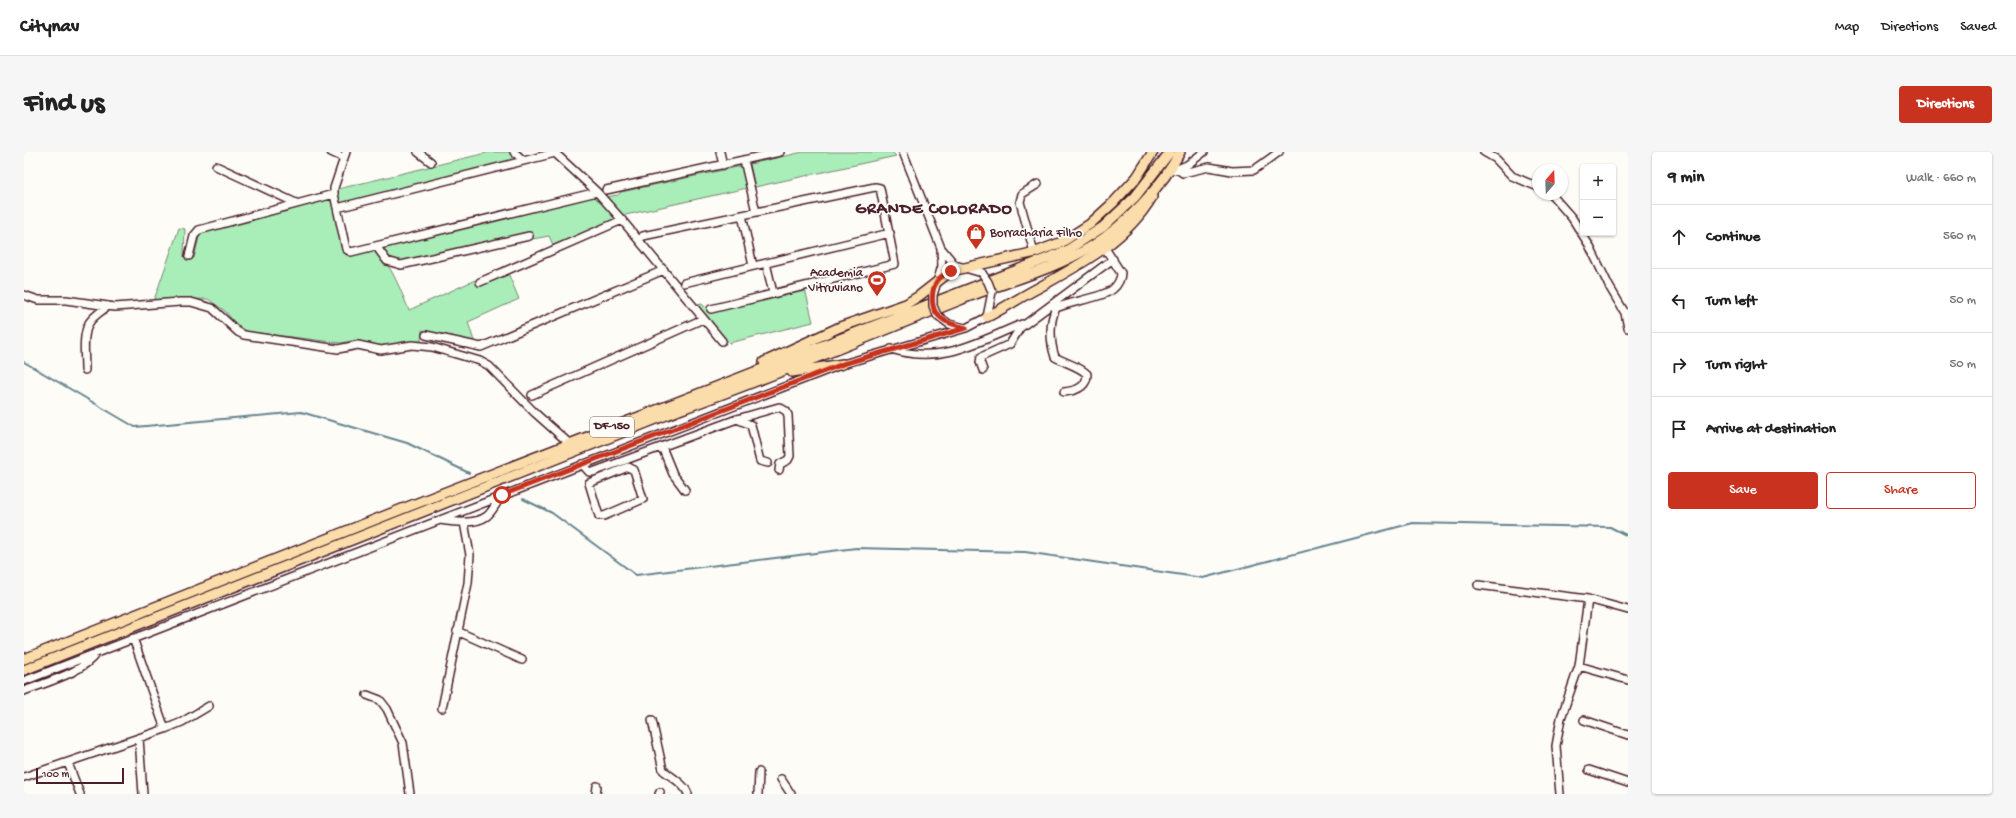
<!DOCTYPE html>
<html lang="en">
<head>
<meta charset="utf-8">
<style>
  body { margin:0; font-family:"Gochi Hand",sans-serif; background:#f6f6f6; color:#222 }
  .controls { position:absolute; right:12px; top:12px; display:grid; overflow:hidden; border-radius:4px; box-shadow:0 1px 3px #0004 }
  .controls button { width:36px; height:36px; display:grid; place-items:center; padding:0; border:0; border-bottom:1px solid #e0e0e0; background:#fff; color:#222; font:20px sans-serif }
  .compass { position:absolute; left:1508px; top:12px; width:36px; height:36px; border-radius:50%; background:#fff; box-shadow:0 1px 3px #0004; rotate:19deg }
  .scale { position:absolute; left:12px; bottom:10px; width:88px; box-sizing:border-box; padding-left:4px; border:2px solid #4a1f2b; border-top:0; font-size:11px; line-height:14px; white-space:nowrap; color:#4a1f2b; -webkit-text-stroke:3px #fdfcf7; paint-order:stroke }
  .stop { position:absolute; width:12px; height:12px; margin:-9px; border:3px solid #c8321e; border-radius:50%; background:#fff }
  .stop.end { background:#c8321e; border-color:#fff; box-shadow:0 1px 4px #0008 }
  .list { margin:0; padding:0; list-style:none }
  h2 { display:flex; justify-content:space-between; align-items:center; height:52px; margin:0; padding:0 16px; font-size:17px }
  h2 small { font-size:13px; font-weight:400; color:#767676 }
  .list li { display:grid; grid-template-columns:26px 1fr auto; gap:12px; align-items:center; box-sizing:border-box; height:64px; padding:0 16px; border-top:1px solid #e0e0e0 }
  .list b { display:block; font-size:15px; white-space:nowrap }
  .list em { font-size:13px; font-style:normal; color:#767676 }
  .actions { display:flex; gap:8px; padding:12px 16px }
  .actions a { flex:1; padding:9px 0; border:1px solid #c8321e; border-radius:4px; text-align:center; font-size:14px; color:#c8321e }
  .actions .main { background:#c8321e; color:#fff }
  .icon { flex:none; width:22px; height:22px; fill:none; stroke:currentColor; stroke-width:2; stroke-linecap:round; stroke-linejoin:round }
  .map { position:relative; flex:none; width:1604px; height:642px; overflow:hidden; border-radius:4px }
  header { display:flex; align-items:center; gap:24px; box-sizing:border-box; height:56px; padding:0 20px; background:#fff; border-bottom:1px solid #e0e0e0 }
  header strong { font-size:19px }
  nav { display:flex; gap:22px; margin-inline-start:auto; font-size:14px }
  .intro { display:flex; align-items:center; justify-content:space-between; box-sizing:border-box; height:96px; padding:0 24px }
  h1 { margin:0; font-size:28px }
  .button { padding:10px 18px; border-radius:4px; background:#c8321e; color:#fff; font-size:14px; font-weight:700 }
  main { display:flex; gap:24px; padding:0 24px }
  aside { flex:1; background:#fff; border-radius:4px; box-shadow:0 1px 3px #0004 }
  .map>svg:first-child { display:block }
  .green { fill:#a9edb8; stroke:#7a8672 }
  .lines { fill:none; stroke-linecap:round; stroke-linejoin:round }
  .stream { stroke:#65848f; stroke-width:2 }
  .minor-casing { stroke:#4a1f2b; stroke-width:10 }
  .major-casing { stroke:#4a1f2b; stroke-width:12 }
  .minor { stroke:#fdfcf7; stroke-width:7 }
  .major { stroke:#faddab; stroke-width:9 }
  .minor-bridge-casing { stroke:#4a1f2b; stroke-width:10; stroke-linecap:butt }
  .minor-bridge { stroke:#fdfcf7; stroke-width:7 }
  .route { stroke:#c8321e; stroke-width:5 }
  .labels { text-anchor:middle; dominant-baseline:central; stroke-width:3.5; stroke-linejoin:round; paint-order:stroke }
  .shield { fill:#fdfcf7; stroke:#806168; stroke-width:1 }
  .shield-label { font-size:12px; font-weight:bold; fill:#4a1f2b }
  .poi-label { font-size:13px; fill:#4a1f2b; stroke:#fdfcf7; text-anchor:start }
  .district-label { font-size:17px; font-weight:bold; letter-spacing:1px; fill:#4a1f2b; stroke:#fdfcf7 }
</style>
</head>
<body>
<header>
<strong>Citynav</strong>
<nav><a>Map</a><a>Directions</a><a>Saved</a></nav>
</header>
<div class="intro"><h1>Find us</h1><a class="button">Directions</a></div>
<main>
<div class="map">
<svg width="1604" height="642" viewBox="0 0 1604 642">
  <rect width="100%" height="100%" fill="#fdfcf7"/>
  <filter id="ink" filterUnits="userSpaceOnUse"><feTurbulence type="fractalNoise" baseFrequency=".025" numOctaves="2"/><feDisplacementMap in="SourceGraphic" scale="8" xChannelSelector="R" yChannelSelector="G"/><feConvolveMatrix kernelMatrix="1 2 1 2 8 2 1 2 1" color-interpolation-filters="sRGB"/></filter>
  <g filter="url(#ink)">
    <!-- green -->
    <path class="green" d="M466,0H486L492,7L319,52L314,48V37Z
      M779,0H868L872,4L731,35L726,12Z
      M718,14L723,36L597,64L581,45L594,43L597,40Z
      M571,43L593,68L529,93L525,84L509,87L507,81L375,110L363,105L360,97L361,94Z
      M304,46L309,48L322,103C329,101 337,98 344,98C363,97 378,143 385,158L451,128L454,135L484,121L495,147L444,170L450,189L398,178L397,189L353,194L332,188L317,191L218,179L201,159L184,147L130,148L155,76L161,77L160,105L170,106L176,81Z
      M781,137L789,170L705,191L673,153L678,152L687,161Z"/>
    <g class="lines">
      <!-- stream -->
      <path class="stream" d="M0,210L111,275L277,260L383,291L445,321
        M499,347L528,361L612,423L832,396L1001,400L1179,426L1389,371L1586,375L1604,384"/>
      <!-- minor casing -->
      <g class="minor-casing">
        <path id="minor" d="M307,0L320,6
          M322,0L310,36V42L322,97L327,100L573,40
          M394,0L407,10
          M490,0L499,8
          M696,0L699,13
          M879,0L917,96L931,113L958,121
          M1460,0L1472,7L1488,24L1514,35
          M720,8L732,60
          M192,14L272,51
          M1153,17L1159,21L1185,15L1208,19L1230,18L1255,0
          M1151,18L1163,13L1180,0
          M582,38L756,0
          M1527,42L1548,66L1565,93L1585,134L1601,161L1604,176
          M313,56L531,1L573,40L598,68L698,189
          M718,63L729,114
          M619,84L851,35L856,36L871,112L687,157
          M352,94L363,109L377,113L505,84
          M1010,100L996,50L998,42L1014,32
          M165,104L170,84L175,78L310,42
          M742,111L749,141
          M456,130L598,68
          M660,131L866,81
          M0,143L14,148H42L91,155L156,150H167L188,156L214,180L220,183L314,197L334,193L357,198L388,193L408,195L456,209L465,214L511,261L546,292
          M909,143L918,114L917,98
          M913,163L925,172L941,176
          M402,183L457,195L640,118
          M867,197C918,213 953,190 998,172
          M61,218C61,204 58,184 65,171C69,164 78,159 84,154
          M959,218L956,210L957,205L986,192L996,176L1089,107
          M1040,240C1051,239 1063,236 1063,222C1055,214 1041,211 1031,205C1026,190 1025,170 1032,156C1047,149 1078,146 1089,137C1094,133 1097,126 1097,121L1081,96
          M508,243L679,167
          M713,267L727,273L736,309L744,311
          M638,295L649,322L661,338
          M558,312L565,320H569L713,267L755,255L762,259L764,263L766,304L764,308L756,312L755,318
          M604,315L610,318L619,347L580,364H575L565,331Z
          M416,368C430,370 451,373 463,364C469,359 473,350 478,343
          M1454,433L1564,447L1604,458
          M433,479L498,508
          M109,486L141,577
          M1555,514L1604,528
          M0,529L819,212L942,176L963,165L968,140
          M0,539C20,531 61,520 72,501
          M343,543L356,548L363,557L379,591L386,642
          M418,556L444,431L446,403L440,370
          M628,568L639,618C647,625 661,632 664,642
          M1560,568L1604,583
          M115,586L119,642
          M44,611L56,642
          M1565,618L1604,631
          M0,625L141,577L158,570L185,554
          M757,627L767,642
          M572,642L573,634
          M635,642L636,640
          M734,642L735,620
          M1536,642L1532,594L1537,566L1555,514L1564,447"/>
      </g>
      <!-- major casing -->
      <g class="major-casing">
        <path id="major" d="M963,165C980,156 997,145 1014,136C1057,112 1102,89 1128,45
          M740,210L816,175L882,152L895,144L927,119L1012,100L1038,90L1066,72L1089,51L1113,25L1129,0
          M768,220L819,212
          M0,507L378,357L1042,99L1079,75L1111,45L1146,0
          M0,518L655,258C750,224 843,185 936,148C980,130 1028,119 1068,94C1100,74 1139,34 1156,0"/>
      </g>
      <!-- minor -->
      <use href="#minor" class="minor"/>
      <!-- major -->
      <use href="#major" class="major"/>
      <!-- minor-bridge casing -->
      <g class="minor-bridge-casing">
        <path id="minor-bridge" d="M958,121L964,130L968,140
          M909,143V154L913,163"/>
      </g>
      <!-- minor-bridge -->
      <use href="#minor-bridge" class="minor-bridge"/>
    </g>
  </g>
  <g class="lines" filter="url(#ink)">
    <!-- route -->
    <path class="route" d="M478,343L819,212L942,176C932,173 921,171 914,163C906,156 907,136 914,128C917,124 922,122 927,119"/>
  </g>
  <!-- icons -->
  <defs>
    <g id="shop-pin" transform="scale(1)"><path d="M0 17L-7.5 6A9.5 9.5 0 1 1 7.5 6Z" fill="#c8321e" stroke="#fdfcf7"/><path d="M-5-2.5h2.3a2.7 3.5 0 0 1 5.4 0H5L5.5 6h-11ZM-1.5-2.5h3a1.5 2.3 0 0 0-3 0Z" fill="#fff"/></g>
    <g id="stadium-pin" transform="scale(1)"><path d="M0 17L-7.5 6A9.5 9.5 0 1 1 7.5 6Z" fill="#c8321e" stroke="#fdfcf7"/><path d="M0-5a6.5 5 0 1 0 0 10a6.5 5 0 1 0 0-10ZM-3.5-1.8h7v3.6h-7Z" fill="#fff"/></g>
  </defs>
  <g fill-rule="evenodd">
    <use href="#shop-pin" x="952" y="81"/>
    <use href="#stadium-pin" x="853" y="128"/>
  </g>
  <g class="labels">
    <!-- shield labels -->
    <rect class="shield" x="566" y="265" width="44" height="20" rx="3"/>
    <g class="shield-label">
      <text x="588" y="275">DF-150</text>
    </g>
    <!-- poi labels -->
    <g class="poi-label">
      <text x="966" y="81">Borracharia Filho</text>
      <text x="839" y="121" text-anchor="end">Academia<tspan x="839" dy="15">Vitruviano</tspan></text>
    </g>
    <!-- district labels -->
    <g class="district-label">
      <text x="910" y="58">GRANDE COLORADO</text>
    </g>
  </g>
</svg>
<div class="controls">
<button>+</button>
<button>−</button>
</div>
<svg class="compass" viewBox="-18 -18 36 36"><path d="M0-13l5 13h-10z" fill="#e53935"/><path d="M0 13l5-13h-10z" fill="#767676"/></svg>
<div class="scale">100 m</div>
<div class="stop" style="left:478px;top:343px"></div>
<div class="stop end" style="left:927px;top:119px"></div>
</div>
<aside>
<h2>9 min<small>Walk · 660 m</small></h2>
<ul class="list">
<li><svg class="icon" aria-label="ahead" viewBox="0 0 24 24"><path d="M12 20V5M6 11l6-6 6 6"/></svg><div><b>Continue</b></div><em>560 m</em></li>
<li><svg class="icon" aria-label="left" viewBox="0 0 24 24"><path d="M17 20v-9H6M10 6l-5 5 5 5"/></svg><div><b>Turn left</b></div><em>50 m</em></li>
<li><svg class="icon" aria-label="right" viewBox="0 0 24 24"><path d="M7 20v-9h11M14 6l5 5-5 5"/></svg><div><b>Turn right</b></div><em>50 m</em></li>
<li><svg class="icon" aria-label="arrive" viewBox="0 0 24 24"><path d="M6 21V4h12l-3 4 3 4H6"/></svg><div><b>Arrive at destination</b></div></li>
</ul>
<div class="actions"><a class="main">Save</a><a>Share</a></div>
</aside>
</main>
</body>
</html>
